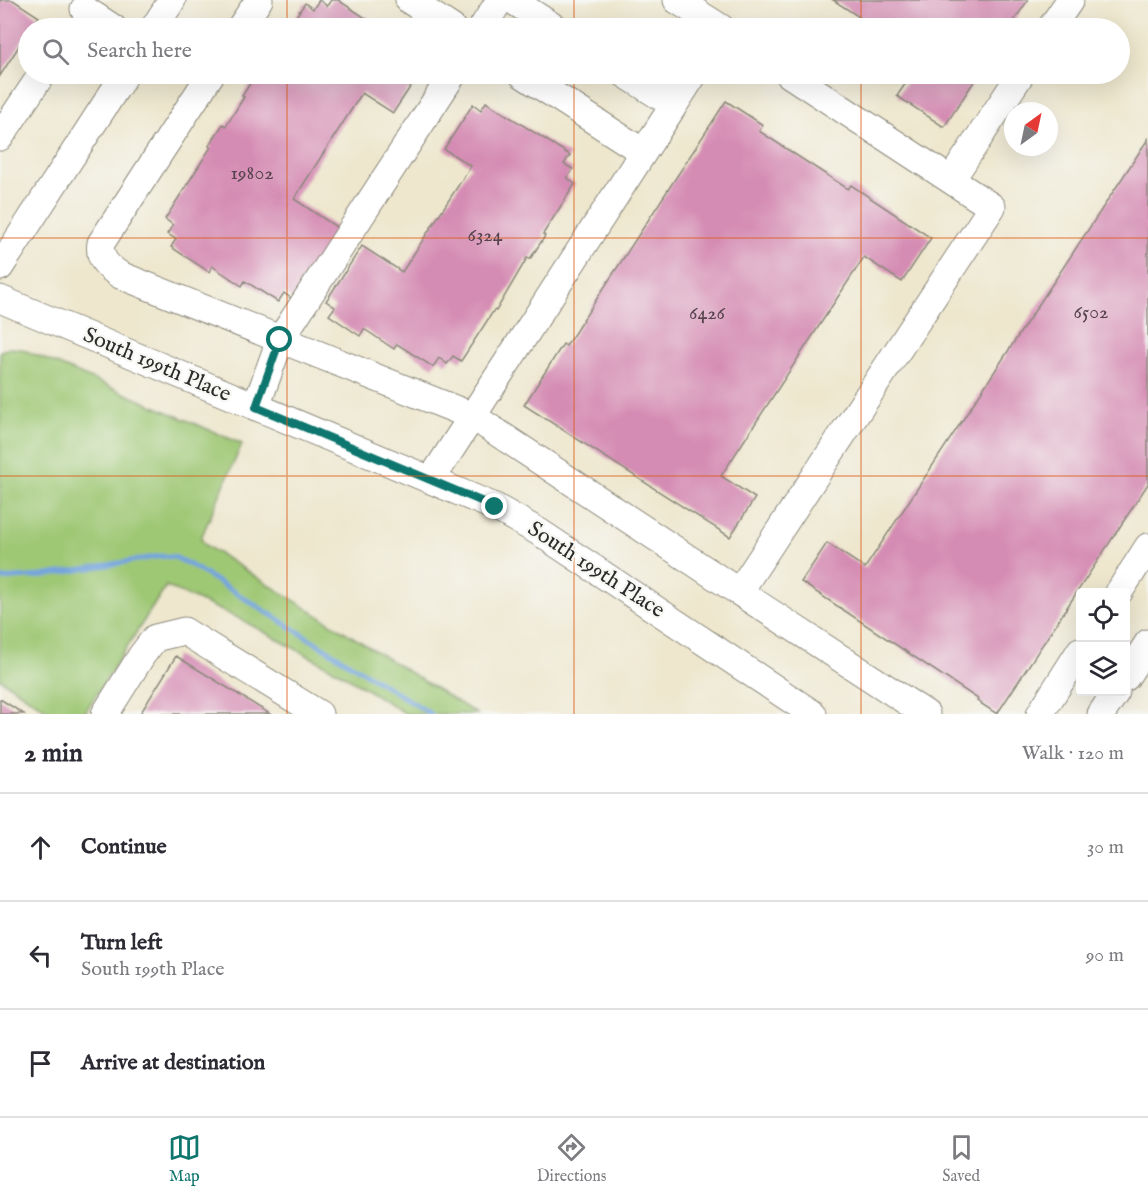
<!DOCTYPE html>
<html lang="en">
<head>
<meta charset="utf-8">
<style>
  body { margin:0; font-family:"IM FELL English",serif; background:#f2f2f3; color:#2b2b33 }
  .controls { position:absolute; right:18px; bottom:18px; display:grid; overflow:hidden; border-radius:6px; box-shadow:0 6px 24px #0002 }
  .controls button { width:54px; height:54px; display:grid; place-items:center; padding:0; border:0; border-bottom:2px solid #e1e1e2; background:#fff; color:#2b2b33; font:30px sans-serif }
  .compass { position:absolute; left:1004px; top:102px; width:54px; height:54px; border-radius:50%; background:#fff; box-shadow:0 6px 24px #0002; rotate:33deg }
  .stop { position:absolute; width:18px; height:18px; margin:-14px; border:4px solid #0f766e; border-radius:50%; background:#fff }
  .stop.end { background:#0f766e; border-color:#fff; box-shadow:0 2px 6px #0008 }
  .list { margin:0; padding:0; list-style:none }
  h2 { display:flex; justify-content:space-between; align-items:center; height:78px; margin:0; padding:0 24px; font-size:26px }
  h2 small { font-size:20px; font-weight:400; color:#7c7c81 }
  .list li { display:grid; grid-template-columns:39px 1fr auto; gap:18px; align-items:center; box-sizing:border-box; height:108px; padding:0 24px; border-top:2px solid #e1e1e2 }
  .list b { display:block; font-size:22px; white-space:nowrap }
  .list p { margin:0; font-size:20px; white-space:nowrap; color:#7c7c81 }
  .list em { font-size:20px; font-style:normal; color:#7c7c81 }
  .icon { flex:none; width:33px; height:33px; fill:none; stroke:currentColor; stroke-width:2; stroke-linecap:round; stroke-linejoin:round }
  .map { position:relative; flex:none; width:1148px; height:714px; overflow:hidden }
  .search { position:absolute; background:#fff; box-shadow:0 6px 24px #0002; left:18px; right:18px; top:18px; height:66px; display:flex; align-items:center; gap:15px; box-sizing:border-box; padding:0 21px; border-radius:33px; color:#7c7c81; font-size:22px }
  .sheet { height:402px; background:#fff }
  nav { display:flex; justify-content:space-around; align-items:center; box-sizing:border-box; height:84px; border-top:2px solid #e1e1e2; background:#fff; font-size:16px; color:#7c7c81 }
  nav a { display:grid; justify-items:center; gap:3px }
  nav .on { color:#0f766e }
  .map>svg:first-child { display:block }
  .green { fill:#9fc874; stroke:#657a50; stroke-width:1.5 }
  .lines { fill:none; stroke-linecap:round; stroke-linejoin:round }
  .stream { stroke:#74a4de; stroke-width:5 }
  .building { fill:#d58cb4 }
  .minor-casing { stroke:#8c897c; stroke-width:29 }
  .minor { stroke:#fff; stroke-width:27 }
  .route { stroke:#0f766e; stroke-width:8 }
  .grid { fill:none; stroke:#df570e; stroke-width:1.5; stroke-opacity:0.55 }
  .labels { text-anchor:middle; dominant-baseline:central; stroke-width:4.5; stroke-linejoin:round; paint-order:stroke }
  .number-label { font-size:20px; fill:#56434d }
  .street-label { font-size:22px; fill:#2b2b2b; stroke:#f6f6f2 }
</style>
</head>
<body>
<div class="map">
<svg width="1148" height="714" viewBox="0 0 1148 714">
  <rect width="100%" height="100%" fill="#f6f6f2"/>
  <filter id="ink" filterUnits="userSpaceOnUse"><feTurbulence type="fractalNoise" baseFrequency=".0167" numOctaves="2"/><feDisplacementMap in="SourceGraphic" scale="12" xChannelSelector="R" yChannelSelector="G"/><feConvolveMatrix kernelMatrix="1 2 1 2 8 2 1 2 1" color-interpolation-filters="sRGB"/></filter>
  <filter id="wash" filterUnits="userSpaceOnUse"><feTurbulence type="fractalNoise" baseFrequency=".008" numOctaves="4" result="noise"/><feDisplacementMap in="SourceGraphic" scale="24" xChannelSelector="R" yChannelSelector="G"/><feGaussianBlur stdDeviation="1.35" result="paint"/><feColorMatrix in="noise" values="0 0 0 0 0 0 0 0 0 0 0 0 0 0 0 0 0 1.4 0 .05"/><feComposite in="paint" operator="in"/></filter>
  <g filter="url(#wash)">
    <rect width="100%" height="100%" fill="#eee7ce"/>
    <!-- green -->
    <path class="green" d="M10,348L22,349L242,444L201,538L205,545L477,714H406L344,675L238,618L166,586L84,714H53L0,679V351Z"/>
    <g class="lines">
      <!-- stream -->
      <path class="stream" d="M0,579L42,576L161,556L174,557L189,564L431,714"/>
    </g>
    <g id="blocks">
      <!-- building -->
      <path class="building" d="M0,0H13L39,17L31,28H28V32L0,76Z
        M319,0L327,6L331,0H338L381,28H288L305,3L313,9Z
        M833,0H1028L1009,28H876Z
        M256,74H419L393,113L362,93L294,199L338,228L292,299L284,293L278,302L245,281L242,286L212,266L209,272L171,247L176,239L167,234L173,225L165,219L211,147L209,146L223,124L226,126L244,97L242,96Z
        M912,74H979L944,127L897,96Z
        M726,101L763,125L759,131L848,189L851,185L931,238L902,282L864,257L721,476L755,498L730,537L524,405L563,344L566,346Z
        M486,102L570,155L564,164L573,169L567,178L575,184L543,234L545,236L530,259L527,258L496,311L494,310L461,361L453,356L447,364L439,358L433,367L397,344L394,349L364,329L360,336L329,315L335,307L326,301L362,246L402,272L471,166L444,149L473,104L481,110Z
        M1148,139V484L997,714L977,701L978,699L801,582L827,543L865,568Z
        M176,656L270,714H140Z
        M0,699L24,714H0Z"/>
    </g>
  </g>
  <g filter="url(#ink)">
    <use href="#blocks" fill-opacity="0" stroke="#8c897c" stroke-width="1.5"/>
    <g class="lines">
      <!-- minor casing -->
      <g class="minor-casing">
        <path id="minor" d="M409,0L452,28
          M512,0L555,28
          M677,0L721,28
          M84,9L113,28
          M154,28L172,0
          M240,28L259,0
          M482,28L500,0
          M1051,28L1070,0
          M211,74L101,243C98,259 108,267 120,275L472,416L739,592L992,207L789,74
          M522,74L643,152
          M674,105L694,74
          M0,137L42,74
          M951,180L1021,74
          M0,267L125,74
          M0,299L495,507L539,532L813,714
          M256,407L280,340L453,74
          M431,480L674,105L625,74
          M739,592L926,714
          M1119,592L1148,547
          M1126,677L1148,643
          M105,714L142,655L155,638L184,631L319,714
          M1040,714L1080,651
          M1101,714L1116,692"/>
      </g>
      <!-- minor -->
      <use href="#minor" class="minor"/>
    </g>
  </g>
  <g class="lines" filter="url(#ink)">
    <!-- route -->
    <path class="route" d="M280,340L256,407L495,507"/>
  </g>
  <!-- grid -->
  <path class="grid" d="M287,0V28M574,0V28M861,0V28M287,74V714M574,74V714M861,74V714M0,238H1148M0,476H1148"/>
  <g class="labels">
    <!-- number labels -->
    <g class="number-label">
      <text x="252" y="173">19802</text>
      <text x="485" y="235">6324</text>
      <text x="1091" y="312">6502</text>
      <text x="707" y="313">6426</text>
    </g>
    <!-- street labels -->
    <g class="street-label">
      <text transform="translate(157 365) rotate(23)">South 199th Place</text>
      <text transform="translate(596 570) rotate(33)">South 199th Place</text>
    </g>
  </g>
</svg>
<div class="controls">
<button><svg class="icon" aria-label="locate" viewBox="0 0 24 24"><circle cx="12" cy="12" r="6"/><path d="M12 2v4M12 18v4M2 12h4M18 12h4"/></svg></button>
<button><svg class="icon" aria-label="layers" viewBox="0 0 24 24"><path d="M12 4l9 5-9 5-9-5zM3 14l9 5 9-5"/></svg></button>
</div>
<svg class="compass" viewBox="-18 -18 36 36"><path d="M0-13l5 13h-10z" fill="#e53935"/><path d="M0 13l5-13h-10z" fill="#7c7c81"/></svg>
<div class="stop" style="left:280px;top:340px"></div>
<div class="stop end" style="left:495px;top:507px"></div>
<div class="search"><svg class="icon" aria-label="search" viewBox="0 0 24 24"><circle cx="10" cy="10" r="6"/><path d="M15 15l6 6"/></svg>Search here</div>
</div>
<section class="sheet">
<h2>2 min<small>Walk · 120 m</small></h2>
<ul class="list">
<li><svg class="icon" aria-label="ahead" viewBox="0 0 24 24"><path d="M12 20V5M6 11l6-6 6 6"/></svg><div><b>Continue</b></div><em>30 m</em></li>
<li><svg class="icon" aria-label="left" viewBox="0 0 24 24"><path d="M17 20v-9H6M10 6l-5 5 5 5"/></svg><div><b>Turn left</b><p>South 199th Place</p></div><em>90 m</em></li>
<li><svg class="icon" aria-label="arrive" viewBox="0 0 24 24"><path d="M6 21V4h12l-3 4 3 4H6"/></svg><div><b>Arrive at destination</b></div></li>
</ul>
</section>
<nav>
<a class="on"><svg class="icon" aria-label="map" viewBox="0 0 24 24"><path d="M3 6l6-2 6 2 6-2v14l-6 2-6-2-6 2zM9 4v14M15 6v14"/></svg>Map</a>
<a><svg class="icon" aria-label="directions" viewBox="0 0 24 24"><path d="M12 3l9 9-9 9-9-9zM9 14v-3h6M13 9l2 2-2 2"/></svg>Directions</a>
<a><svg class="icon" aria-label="saved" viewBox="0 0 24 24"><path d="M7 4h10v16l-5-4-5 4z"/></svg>Saved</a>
</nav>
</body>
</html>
